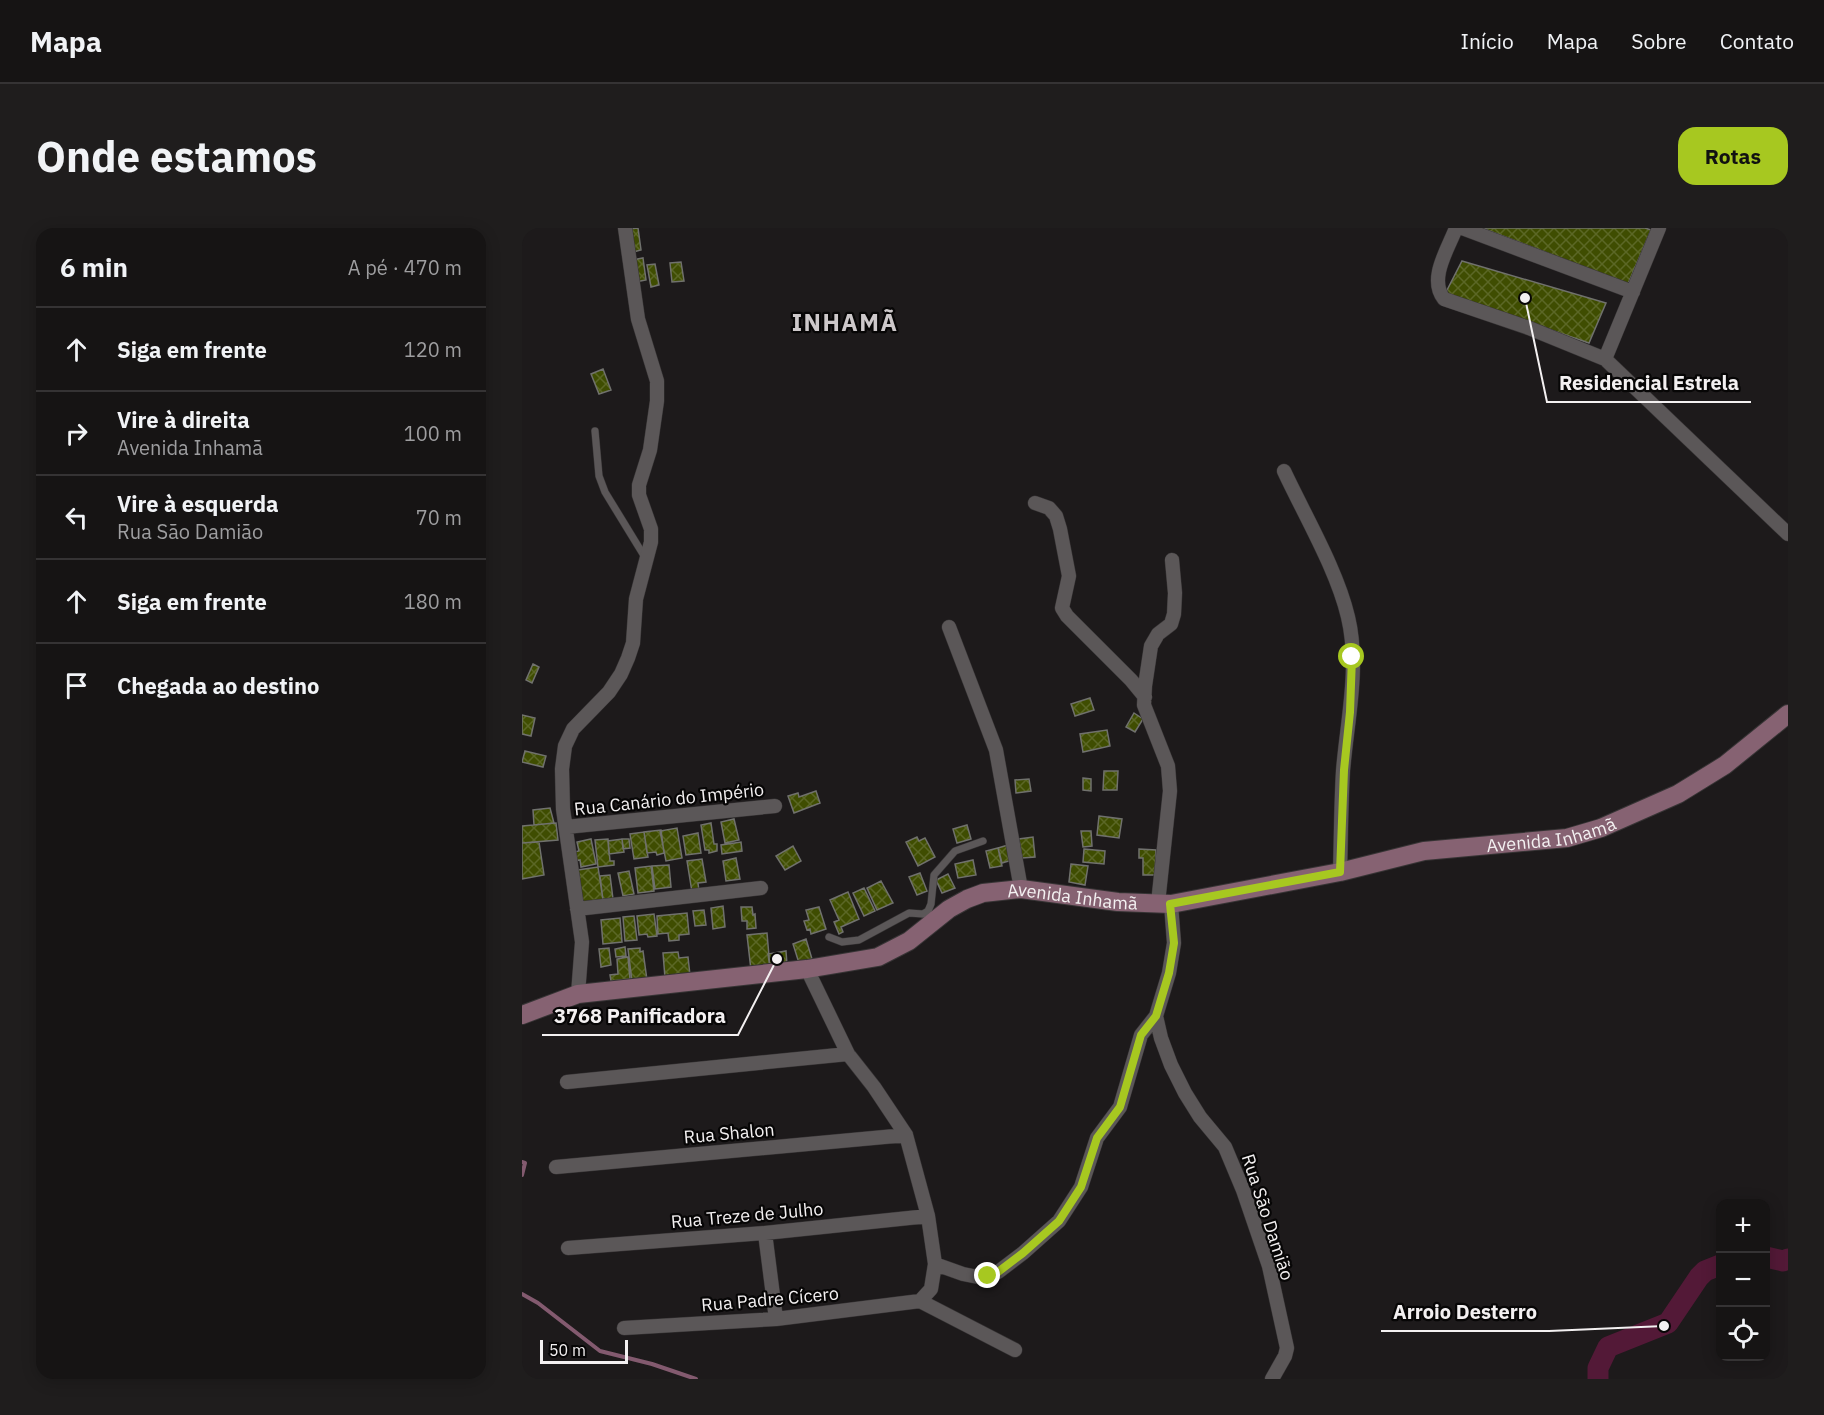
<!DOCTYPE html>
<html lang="pt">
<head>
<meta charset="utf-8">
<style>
  body { margin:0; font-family:"IBM Plex Sans",sans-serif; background:#1f1d1d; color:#f1f3f6 }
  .controls { position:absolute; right:18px; bottom:18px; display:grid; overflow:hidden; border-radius:12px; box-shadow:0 3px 15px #0003 }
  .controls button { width:54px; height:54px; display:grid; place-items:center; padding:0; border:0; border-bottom:2px solid #353334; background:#161414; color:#f1f3f6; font:30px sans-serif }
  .scale { position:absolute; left:18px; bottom:15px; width:88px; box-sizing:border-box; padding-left:6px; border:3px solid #f3f0f1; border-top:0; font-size:16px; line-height:21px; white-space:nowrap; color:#f3f0f1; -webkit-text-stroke:4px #070606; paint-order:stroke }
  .stop { position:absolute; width:18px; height:18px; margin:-14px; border:4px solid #a7c820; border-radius:50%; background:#fff }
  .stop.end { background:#a7c820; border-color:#fff; box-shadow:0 2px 6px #0008 }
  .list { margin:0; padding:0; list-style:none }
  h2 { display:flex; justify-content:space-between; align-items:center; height:78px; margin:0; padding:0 24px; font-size:26px }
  h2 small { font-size:20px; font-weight:400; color:#9e9ea0 }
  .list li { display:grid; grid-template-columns:39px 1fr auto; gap:18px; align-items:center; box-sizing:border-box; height:84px; padding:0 24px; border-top:2px solid #353334 }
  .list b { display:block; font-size:22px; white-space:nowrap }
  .list p { margin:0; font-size:20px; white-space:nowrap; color:#9e9ea0 }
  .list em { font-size:20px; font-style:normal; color:#9e9ea0 }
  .icon { flex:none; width:33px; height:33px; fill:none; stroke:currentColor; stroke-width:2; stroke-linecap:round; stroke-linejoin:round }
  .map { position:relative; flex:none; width:1266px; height:1151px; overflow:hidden; border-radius:18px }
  header { display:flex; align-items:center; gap:36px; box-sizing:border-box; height:84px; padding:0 30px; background:#161414; border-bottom:2px solid #353334 }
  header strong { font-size:28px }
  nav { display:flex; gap:33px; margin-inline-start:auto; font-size:21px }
  .intro { display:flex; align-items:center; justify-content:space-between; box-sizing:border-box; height:144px; padding:0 36px }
  h1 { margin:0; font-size:42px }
  .button { padding:15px 27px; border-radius:18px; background:#a7c820; color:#111; font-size:21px; font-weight:700 }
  main { display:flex; gap:36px; padding:0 36px }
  aside { flex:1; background:#161414; border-radius:18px; box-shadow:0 3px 15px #0003 }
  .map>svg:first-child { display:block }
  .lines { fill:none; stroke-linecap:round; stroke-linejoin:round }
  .stream { stroke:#835a6f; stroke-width:4 }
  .river { stroke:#531937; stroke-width:21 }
  .building { fill:url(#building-cross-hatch); stroke:#70716d; stroke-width:1.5 }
  .lane-casing { stroke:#373435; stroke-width:8 }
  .street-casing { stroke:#373435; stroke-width:15 }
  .secondary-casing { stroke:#373435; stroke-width:20 }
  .lane { stroke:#5b5758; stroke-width:7 }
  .street { stroke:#5b5758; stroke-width:14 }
  .secondary { stroke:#866272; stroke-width:18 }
  .route { stroke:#a7c820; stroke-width:8 }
  .labels { text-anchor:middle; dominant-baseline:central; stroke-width:4.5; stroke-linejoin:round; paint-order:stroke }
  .street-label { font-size:18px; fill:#f3f0f1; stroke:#070606 }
  .district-label { font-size:24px; font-weight:bold; letter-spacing:1.5px; fill:#cdc8ca; stroke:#070606 }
  .leader { fill:none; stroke:#f3f0f1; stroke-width:2 }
  .callout-dot { fill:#f3f0f1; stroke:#070606; stroke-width:2 }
  .callout-label { font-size:20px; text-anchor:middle; font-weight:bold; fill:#f3f0f1; stroke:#070606; stroke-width:4.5; stroke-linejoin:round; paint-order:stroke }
</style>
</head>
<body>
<header>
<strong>Mapa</strong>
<nav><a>Início</a><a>Mapa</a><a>Sobre</a><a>Contato</a></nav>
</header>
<div class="intro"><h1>Onde estamos</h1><a class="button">Rotas</a></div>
<main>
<aside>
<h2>6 min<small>A pé · 470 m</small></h2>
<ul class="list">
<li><svg class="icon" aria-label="ahead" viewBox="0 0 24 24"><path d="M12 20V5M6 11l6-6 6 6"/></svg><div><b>Siga em frente</b></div><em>120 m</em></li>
<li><svg class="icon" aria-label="right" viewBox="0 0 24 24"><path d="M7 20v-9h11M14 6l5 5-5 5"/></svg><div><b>Vire à direita</b><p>Avenida Inhamã</p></div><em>100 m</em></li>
<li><svg class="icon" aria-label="left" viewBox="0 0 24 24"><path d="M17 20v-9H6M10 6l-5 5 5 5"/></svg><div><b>Vire à esquerda</b><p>Rua São Damião</p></div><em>70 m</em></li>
<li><svg class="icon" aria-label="ahead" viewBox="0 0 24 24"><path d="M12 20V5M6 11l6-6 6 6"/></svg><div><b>Siga em frente</b></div><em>180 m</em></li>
<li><svg class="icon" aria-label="arrive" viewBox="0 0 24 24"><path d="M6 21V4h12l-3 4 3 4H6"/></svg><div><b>Chegada ao destino</b></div></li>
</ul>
</aside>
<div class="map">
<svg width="1266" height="1151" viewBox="0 0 1266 1151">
  <defs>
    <pattern id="building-cross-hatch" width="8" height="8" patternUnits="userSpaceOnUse" patternTransform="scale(1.5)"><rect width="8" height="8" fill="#3f4d01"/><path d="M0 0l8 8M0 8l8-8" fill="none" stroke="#5b6726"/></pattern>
  </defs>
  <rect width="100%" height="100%" fill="#1d1a1b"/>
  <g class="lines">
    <!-- stream -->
    <path class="stream" d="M0,934L3,935L0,947
      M0,1066L16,1075L78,1123L130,1136L174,1151"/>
    <!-- river -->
    <path class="river" d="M1244,1029L1261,1033L1266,1031
      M1076,1151V1140L1086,1119L1146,1095L1177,1049L1183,1043L1198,1037"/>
  </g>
  <!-- building -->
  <path class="building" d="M116,0L119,22L111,24L107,1Z
    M960,0H1123L1129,2L1106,56Z
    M121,30L124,52L113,54L110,32Z
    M940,33L1084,75L1067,115L923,66Z
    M159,34L162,53L150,54L148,35Z
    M133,36L137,57L129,59L125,37Z
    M81,141L89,162L77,166L69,146Z
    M11,436L17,439L10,455L4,452Z
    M568,470L572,482L553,488L549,476Z
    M612,485L621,491L613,504L604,499Z
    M0,487L13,490L9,508L0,506Z
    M585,502L588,518L561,524L558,506Z
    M3,523L24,528L21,539L0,534Z
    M582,543H596L595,562H581Z
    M561,550L569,551V563L561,562Z
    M507,551L509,563L494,565L493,552Z
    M294,563L298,575L272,585L266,568L276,565L277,569Z
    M28,580L32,595L12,597L11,582Z
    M577,588L600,591L597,610L575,607Z
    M212,591L217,612L203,615L199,594Z
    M34,595L36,612L0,615V598Z
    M189,595L192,616H195V623L187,625V622H183L179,597Z
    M445,597L449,611L435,615L431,601Z
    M155,600L160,630L144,633L138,603Z
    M139,602L142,625L135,627L134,624L125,625L122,604Z
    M559,603H569L570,618L561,619Z
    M122,604L126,629L112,631L108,606Z
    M176,605L179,625L164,627L161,608Z
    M395,609L397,613L403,610L413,629L396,638L384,614Z
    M511,609L513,629L500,630L497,611Z
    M69,611L74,636L59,639L58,632L53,633L52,624L57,623L55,614Z
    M86,611L88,633H92V637L76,639L73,612Z
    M100,611L102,624L87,626L86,613Z
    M100,611H107L108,620L101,621Z
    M17,614L22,647L0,651V615Z
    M219,614L220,623L200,626L199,617Z
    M486,617L490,632L480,635L476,620Z
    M271,618L279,633L263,642L254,628Z
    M476,620L480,638L468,640L464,623Z
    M562,621L583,623L582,636L561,634Z
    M617,621L634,622L633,647H621V630H617Z
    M214,630L218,651L204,653L201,633Z
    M180,631L184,654L176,655L177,663L170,664L165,633Z
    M451,632L454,647L436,650L433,636Z
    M549,636L566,638L563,657L547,654Z
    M147,637L149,659L133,661L130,638Z
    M129,638L132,663L116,665L113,640Z
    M76,639L81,672L60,675L56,642Z
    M107,643L112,666L101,668L96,645Z
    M398,645L405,663L395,667L387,649Z
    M426,646L433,660L420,665L414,652Z
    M88,647L91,671L81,672L78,648Z
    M359,653L371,675L355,682L345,660Z
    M342,660L353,683L342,688L331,665Z
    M326,664L337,691L319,699L321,704L317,706L312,694L317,692L308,672Z
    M201,678L203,699L191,701L189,680Z
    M219,679H230L231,687L233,686L234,700L225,701V693H220Z
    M297,679L304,701L289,706L288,701L285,702L282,693L287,692L284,682Z
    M182,682L184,697L173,698L171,683Z
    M165,685L167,706L157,707V712L147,713L146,705L136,706L135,688Z
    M132,686L135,708L126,709L125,706L117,707L115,688Z
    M112,688L115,712L103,713L101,689Z
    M98,690L100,714L81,716L79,692Z
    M245,705L248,740L229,742L225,707Z
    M284,711L290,731L277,735L271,716Z
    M103,719L104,728L94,729L93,721Z
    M87,720L89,737L79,739L77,721Z
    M118,720V724L121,723L125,752L110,753L106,721Z
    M264,723L265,737L248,740L246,726Z
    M156,724L157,730L166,729L168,747L143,750L141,725Z
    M106,729L108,751L89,753L88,747L96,746L95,731Z"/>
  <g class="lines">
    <!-- lane casing -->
    <g class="lane-casing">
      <path id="lane" d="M73,203L77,248L83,264L124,331
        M307,709L320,714L337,712L387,685L401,686L406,683L409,676L412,647L433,623L461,613"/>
    </g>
    <!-- street casing -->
    <g class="street-casing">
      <path id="street" d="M934,0C926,21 906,51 922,71L1007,100L1083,131L1266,306
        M940,0L1111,64
        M1083,131L1137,0
        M762,243C783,288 815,342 826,389C838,439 825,493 821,543C819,577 819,610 818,644
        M513,275L527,280L534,288L538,301L547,348L540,380L545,388L609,452L623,469
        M427,399L474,522L499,661
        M44,599L253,578
        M636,675L648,563L646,538L622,477L623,458L629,418L636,406L649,396L652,386L653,365L650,332
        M649,676L652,715L647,745L634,788L639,810L649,837L663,865L678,889L703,919L721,962L747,1038L765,1120L763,1128L750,1151
        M55,681L239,660
        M285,741L326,826L352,859L384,907L406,988L413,1036L409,1061L398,1073
        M56,766L60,714L41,581L40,541L43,518L51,501L87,464L99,446L106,430L111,415L114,371L129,314V301L117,267V257L128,222L135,173V153L116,91L103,0
        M45,854L326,826
        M34,939L384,907
        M243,1005L254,1091
        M46,1020L243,1005L406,988
        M413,1036L441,1046L456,1049L466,1048L476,1044L501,1025L537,993L559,959L575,910L598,879L619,807L634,788
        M398,1073L493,1122
        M102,1100L254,1091L398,1073"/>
    </g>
    <!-- secondary casing -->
    <g class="secondary-casing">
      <g id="secondary">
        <path id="s1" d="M0,787L56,766L285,741L356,729L387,713L427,681L445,671L461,665L499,661L596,674L649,676L818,644L902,623L1045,610L1079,600L1156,566L1203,537L1266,486"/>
      </g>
    </g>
    <!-- lane -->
    <use href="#lane" class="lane"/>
    <!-- street -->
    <use href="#street" class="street"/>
    <!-- secondary -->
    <use href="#secondary" class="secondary"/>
  </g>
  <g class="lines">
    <!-- route -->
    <path class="route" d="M466,1048L476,1044L501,1025L537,993L559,959L575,910L598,879L619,807L634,788L647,745L652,715L648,676L818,644L822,542L828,484L830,429"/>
  </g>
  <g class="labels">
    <!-- street labels -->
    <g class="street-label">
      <text transform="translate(147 571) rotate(-6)">Rua Canário do Império</text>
      <text stroke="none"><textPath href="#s1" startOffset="1062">Avenida Inhamã</textPath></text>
      <text stroke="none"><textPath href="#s1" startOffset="576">Avenida Inhamã</textPath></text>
      <text transform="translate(207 905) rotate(-5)">Rua Shalon</text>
      <text transform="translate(225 987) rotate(-5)">Rua Treze de Julho</text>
      <text transform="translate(746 989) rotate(72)">Rua São Damião</text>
      <text transform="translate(248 1071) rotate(-5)">Rua Padre Cícero</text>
    </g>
    <!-- district labels -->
    <g class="district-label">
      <text x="323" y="94">INHAMÃ</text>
    </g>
  </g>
  <!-- callouts -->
  <path class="leader" d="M1003 70L1025 174H1229M255 731L216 807H20M1142 1098L1027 1103H859"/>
  <g class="callout-dot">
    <circle cx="1003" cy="70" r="6"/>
    <circle cx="255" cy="731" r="6"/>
    <circle cx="1142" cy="1098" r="6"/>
  </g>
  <g class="callout-label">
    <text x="1127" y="162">Residencial Estrela</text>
    <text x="118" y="795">3768 Panificadora</text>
    <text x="943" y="1091">Arroio Desterro</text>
  </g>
</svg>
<div class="controls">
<button>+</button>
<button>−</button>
<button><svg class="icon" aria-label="locate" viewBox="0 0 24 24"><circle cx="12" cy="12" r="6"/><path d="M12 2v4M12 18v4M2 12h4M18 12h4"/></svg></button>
</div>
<div class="scale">50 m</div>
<div class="stop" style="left:830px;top:429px"></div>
<div class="stop end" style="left:466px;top:1048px"></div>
</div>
</main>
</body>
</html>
